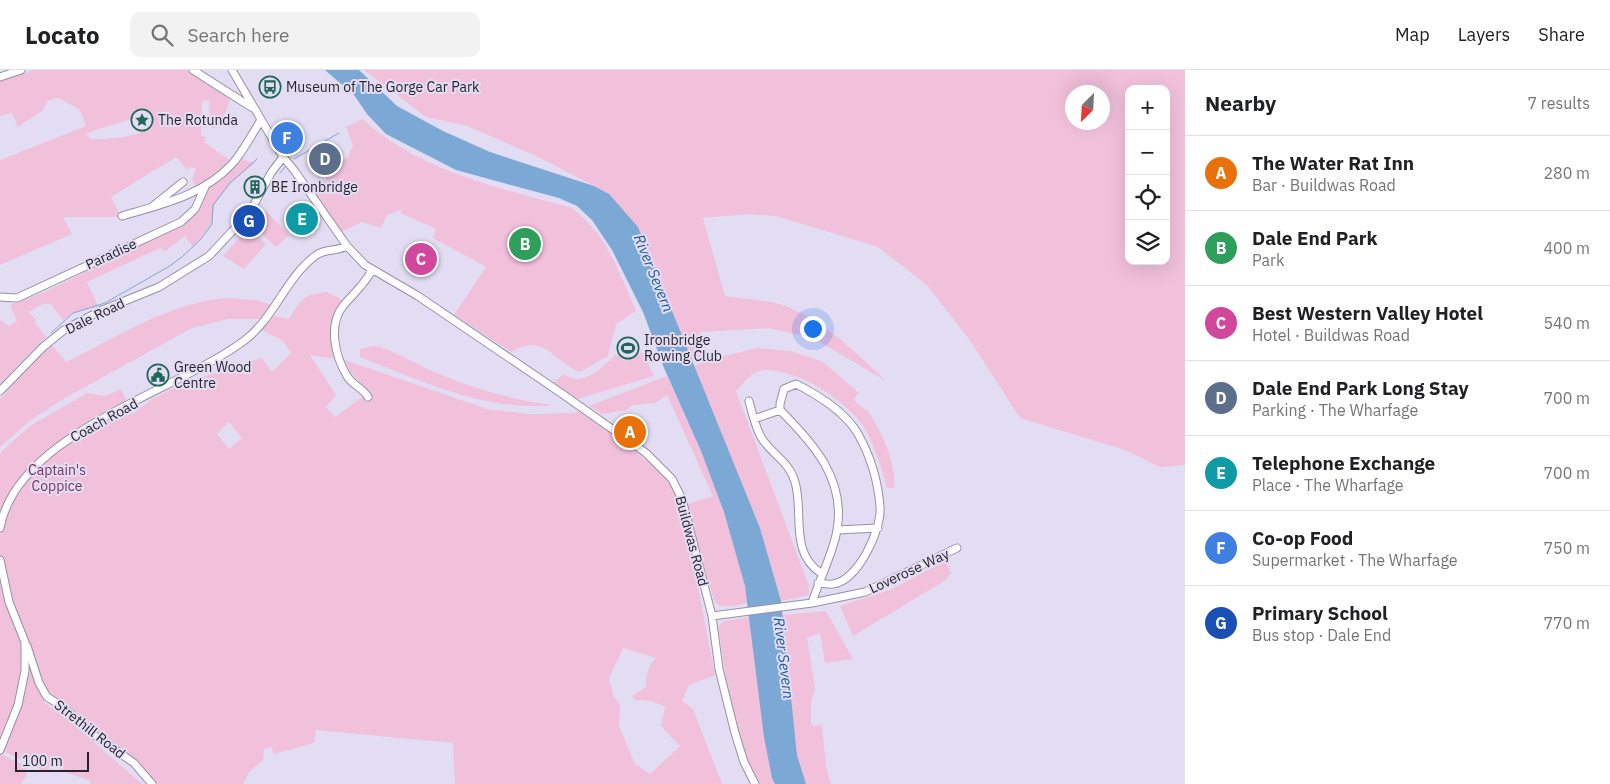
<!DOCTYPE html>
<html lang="en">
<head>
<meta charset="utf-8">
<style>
  body { margin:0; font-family:"IBM Plex Sans",sans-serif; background:#f2f2f2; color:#202124 }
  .controls { position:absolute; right:15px; top:15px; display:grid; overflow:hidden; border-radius:10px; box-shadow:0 5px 20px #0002 }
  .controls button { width:45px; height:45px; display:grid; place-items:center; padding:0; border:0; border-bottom:1px solid #e0e0e0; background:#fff; color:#202124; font:25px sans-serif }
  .compass { position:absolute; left:1065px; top:15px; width:45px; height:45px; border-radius:50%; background:#fff; box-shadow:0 5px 20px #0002; rotate:204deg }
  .scale { position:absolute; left:15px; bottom:12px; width:74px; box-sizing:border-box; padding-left:5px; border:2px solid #27242d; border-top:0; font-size:14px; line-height:18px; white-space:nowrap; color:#27242d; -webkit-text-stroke:4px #e3ddf4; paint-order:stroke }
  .you { position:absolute; left:812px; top:258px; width:18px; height:18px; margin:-12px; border:4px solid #fff; border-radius:50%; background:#1a73e8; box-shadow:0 0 0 8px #1a73e833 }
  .badge { display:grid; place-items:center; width:32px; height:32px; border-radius:50%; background:#206659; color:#fff; font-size:16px; font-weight:700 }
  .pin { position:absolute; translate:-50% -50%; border:2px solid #fff; box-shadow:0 1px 5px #0006 }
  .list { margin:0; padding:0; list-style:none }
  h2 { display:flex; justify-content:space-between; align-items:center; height:65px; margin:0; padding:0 20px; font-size:21px }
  h2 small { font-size:16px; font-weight:400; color:#757577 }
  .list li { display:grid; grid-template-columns:32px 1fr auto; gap:15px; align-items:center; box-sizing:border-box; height:75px; padding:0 20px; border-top:1px solid #e0e0e0 }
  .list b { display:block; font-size:19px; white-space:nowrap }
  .list p { margin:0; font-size:16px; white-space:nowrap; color:#757577 }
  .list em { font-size:16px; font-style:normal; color:#757577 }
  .icon { flex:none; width:28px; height:28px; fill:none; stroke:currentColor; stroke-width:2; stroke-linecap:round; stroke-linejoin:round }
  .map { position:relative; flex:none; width:1185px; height:714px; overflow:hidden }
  header { display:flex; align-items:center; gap:30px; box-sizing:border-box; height:70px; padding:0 25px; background:#fff; border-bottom:1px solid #e0e0e0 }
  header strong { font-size:24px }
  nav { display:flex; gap:28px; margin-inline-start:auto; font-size:18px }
  .search { width:350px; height:45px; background:#f2f2f2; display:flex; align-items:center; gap:12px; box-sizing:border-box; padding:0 18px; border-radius:10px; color:#757577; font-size:19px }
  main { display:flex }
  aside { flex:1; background:#fff }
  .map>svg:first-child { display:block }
  .green { fill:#f1c0db; fill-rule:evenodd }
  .water { fill:#7ca8d5 }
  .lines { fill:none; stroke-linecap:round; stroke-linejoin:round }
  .stream { stroke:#7ca8d5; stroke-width:1 }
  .minor-casing { stroke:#9590a5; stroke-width:9 }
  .minor { stroke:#fff; stroke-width:7 }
  .labels { text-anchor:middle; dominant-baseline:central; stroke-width:4; stroke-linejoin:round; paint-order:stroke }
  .poi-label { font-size:14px; fill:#27242d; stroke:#e3ddf4; text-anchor:start }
  .street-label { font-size:14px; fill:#27242d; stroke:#e3ddf4 }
  .park-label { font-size:14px; fill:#79335e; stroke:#e3ddf4 }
  .water-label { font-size:15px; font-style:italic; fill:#1b5a93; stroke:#e3ddf4 }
</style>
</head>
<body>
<header>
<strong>Locato</strong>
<div class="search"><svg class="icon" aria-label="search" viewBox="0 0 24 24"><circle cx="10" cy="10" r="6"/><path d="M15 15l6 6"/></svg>Search here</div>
<nav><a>Map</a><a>Layers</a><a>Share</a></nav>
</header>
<main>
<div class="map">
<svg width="1185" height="714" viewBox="0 0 1185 714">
  <rect width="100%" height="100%" fill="#e3ddf4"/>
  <!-- green -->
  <path class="green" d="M34,0H190L231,26L226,42L215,58L210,56L209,30L202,31L201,66L206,67L204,72L231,91L196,118L192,109L196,99L190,97L187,100L176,87L111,127L121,147H63L72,164L0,195V90L86,56L80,40L59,28L48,30L42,41L18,57L12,43L0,46V11ZM146,45L154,50L152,58C132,67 114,69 91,69L86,65L92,61Z
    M364,0H1185V395L1159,397L1125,380L1020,348L971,272L927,215L878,177L776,146L748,144L703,148L725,226C743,229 767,230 783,235C824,250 855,282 886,311L813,268L768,258L700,262L707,283L691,290L638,157L604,121L536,86L467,56L426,47ZM1129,19H1166V191H1129ZM1072,22H1102V52H1072Z
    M363,49C416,100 502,119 572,138C608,166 618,200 636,241L616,254L608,286L580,302C552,291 545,262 511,282L454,245L486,197L433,168L436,159L400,143L402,139L387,145L381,158L362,152L341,162L311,116L326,110V103L348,87L353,75L346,57Z
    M239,88L255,93L231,113L214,135L212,154L193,177L185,166L165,181L160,178L87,212L98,236L73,243L63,250L51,234C41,233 36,237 29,243L36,249L35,253L46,267L0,314V250L9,256L17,251L10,235L45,222L91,199L92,196L183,154L196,143L207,119Z
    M266,141L289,165L276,177L249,151L255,143L263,150L266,147L263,144Z
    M248,158L266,174L244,199L223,186Z
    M327,222L344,231L338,240L337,289L310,285L336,325L326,337L335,347L362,327L364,329L368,327L369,321L350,302L345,290L487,339L529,344L575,343L579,341L661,401C678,421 681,444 687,469C698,514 706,559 715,605L689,615L682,631L693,639L722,714H455L453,673L316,660L314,673L274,684L271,677L264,679L263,690L249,702L243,714H156L131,687L91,660L49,622L43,632L65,647L142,714H90L91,711L67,703L56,692L46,702L3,681L1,684L26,696L27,704L21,714H0V384L2,381L30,356L87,323L105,326L121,319L133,344L152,329L184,313L262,288L272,302L291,283L283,271L261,260L275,246L289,249C302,228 302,225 327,222ZM229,352L242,368L229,379L217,364ZM623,578L656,588C647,596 647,605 646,617L632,626L635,630L652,631L665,637L661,656L680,676L650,704L635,694L619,656L620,635L613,625L609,608Z
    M228,228L257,230L271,235L262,249H228L192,258L65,328L31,350L0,377V329L30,295L52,275L66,292C118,267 169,232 228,228Z
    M374,276C385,276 420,296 434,302C473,318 511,330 553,335C485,342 422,311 360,287V279Z
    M758,278L790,281L823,292L859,323L854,328C856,336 865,337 870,344C883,365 896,393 894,418H887C881,396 872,365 857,348C837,325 794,298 763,300C752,301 743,314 736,321L809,516V525L781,531L760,458L694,296L710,289Z
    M643,282L654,306L578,329L553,313L564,304C583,318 602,298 616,284L624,291Z
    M667,306C699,375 737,458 748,533C736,535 723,541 715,532L700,487L688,434L713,426L667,325L655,333L633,335L626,340L602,344L589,336Z
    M945,491L951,503L946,510L853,566L840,536L890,520Z
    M826,541L853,589L825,593L820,563L807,568L815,619L811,632V656L822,655L826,697L831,714H806L797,685L782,545Z
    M750,547L764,667L775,714H760C732,671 727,612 719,562V556L724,551Z"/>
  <!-- water -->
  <path class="water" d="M325,0H359L397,36L443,61L490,82L594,116L609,124L638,157L760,458L781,531L797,685L806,714H775L772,708L764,667L745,516L724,442L701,381L664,298L643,242L612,180L592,150L577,136L559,128L456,100L386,64L367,44L354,25Z"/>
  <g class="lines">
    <!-- stream -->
    <path class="stream" d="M294,89L339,63
      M280,103L286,96
      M51,263L73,243L105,233L168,197L182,187L201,169L212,154L213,135L230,113L257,89"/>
    <!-- minor casing -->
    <g class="minor-casing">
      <path id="minor" d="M193,0L251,37
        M232,0L283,87L294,100L347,176L365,195L418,226L561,323L646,383L672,409L682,429L712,546L719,599L735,663L744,692L755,714
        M0,7L21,0
        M153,136L183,112
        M122,146C163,134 204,125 233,93C244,80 252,64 261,50
        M0,227L17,228L181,152L195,139L205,117
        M0,321L43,277L64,260L100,241L159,217L209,186L250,142L271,103L283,87
        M368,327C363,318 352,315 347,306C335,286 328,255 343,236C353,224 365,214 372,200
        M749,331C752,343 755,356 761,367C771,384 790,392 795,412C804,442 789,483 821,503
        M754,349L780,340
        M0,458C17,363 175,323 245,270C275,247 285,209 315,186C325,178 336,182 347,176
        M837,460L878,458
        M0,490L9,532L25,572V601L18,635L0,680
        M812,533C819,510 834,481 837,460C846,409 813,373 780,340V334L784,319L796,314C818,325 846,343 858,364C871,387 878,410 880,437C882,459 858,511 833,514C829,515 823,513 818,513
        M712,546L812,533L865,522L957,478
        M27,576L39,613L47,627L62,636L94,665L134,693L152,714"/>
    </g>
    <!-- minor -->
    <use href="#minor" class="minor"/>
  </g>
  <!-- icons -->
  <defs>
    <g id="bus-ring" transform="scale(1.125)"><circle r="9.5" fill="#e3ddf4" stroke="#206659" stroke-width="1.5"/><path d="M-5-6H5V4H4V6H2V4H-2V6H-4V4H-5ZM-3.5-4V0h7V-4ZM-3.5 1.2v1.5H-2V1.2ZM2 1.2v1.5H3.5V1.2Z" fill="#206659"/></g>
    <g id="sight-ring" transform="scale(1.125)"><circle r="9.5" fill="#e3ddf4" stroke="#206659" stroke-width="1.5"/><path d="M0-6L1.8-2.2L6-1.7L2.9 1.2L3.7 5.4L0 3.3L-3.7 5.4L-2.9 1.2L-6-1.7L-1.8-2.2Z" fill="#206659"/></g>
    <g id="building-ring" transform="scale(1.125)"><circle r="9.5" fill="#e3ddf4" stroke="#206659" stroke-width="1.5"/><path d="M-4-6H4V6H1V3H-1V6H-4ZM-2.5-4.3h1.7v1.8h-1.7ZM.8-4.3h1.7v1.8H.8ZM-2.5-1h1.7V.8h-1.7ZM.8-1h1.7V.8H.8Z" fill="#206659"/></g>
    <g id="stadium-ring" transform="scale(1.125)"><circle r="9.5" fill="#e3ddf4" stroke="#206659" stroke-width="1.5"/><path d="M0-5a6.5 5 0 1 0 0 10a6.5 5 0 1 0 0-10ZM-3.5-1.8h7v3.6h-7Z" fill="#206659"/></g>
    <g id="civic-ring" transform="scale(1.125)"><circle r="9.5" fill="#e3ddf4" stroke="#206659" stroke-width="1.5"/><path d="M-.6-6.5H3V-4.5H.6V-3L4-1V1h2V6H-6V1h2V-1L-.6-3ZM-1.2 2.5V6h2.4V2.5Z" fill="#206659"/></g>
  </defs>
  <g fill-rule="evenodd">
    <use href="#bus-ring" x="270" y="17"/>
    <use href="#sight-ring" x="142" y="50"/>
    <use href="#building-ring" x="255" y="117"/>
    <use href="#stadium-ring" x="628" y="278"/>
    <use href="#civic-ring" x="158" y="305"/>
  </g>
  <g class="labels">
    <!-- poi labels -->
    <g class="poi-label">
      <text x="286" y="17">Museum of The Gorge Car Park</text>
      <text x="158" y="50">The Rotunda</text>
      <text x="271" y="117">BE Ironbridge</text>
      <text x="644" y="270">Ironbridge<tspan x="644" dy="16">Rowing Club</tspan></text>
      <text x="174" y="297">Green Wood<tspan x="174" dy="16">Centre</tspan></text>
    </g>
    <!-- street labels -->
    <g class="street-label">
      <text transform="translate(111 184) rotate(-25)">Paradise</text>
      <text transform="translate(95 246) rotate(-26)">Dale Road</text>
      <text transform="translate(104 350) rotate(-29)">Coach Road</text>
      <text transform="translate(692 471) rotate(75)">Buildwas Road</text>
      <text transform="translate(909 501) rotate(-25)">Loverose Way</text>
      <text transform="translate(90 659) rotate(38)">Strethill Road</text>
    </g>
    <!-- park labels -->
    <g class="park-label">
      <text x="57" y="400">Captain's<tspan x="57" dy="16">Coppice</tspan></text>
    </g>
    <!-- water labels -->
    <g class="water-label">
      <text transform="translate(654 203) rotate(68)">River Severn</text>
      <text transform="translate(784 588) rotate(83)">River Severn</text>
    </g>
  </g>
</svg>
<div class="controls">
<button>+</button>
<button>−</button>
<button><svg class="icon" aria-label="locate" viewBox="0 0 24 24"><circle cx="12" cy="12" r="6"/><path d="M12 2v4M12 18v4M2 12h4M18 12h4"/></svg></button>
<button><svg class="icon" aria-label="layers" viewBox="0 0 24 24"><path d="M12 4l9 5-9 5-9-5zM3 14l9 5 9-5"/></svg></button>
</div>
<svg class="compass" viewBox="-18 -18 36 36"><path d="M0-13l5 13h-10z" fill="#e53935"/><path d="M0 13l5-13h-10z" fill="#757577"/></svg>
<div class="scale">100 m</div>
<div class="you"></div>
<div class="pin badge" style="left:630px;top:362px;background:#e8710a">A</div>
<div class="pin badge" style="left:525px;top:174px;background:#2e9e5b">B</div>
<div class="pin badge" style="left:421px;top:189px;background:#d1479c">C</div>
<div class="pin badge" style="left:325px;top:89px;background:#5c6f8a">D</div>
<div class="pin badge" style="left:302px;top:149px;background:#0f9aa8">E</div>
<div class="pin badge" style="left:287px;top:68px;background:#3f7fe0">F</div>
<div class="pin badge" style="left:249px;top:151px;background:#1a4fb4">G</div>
</div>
<aside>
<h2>Nearby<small>7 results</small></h2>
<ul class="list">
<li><span class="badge" style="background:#e8710a">A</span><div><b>The Water Rat Inn</b><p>Bar · Buildwas Road</p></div><em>280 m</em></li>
<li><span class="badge" style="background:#2e9e5b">B</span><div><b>Dale End Park</b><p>Park</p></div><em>400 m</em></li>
<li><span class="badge" style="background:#d1479c">C</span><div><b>Best Western Valley Hotel</b><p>Hotel · Buildwas Road</p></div><em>540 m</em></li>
<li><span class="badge" style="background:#5c6f8a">D</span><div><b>Dale End Park Long Stay</b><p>Parking · The Wharfage</p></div><em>700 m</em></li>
<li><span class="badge" style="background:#0f9aa8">E</span><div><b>Telephone Exchange</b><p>Place · The Wharfage</p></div><em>700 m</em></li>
<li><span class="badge" style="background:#3f7fe0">F</span><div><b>Co-op Food</b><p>Supermarket · The Wharfage</p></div><em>750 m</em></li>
<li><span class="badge" style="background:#1a4fb4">G</span><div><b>Primary School</b><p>Bus stop · Dale End</p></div><em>770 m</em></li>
</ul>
</aside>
</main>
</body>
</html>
